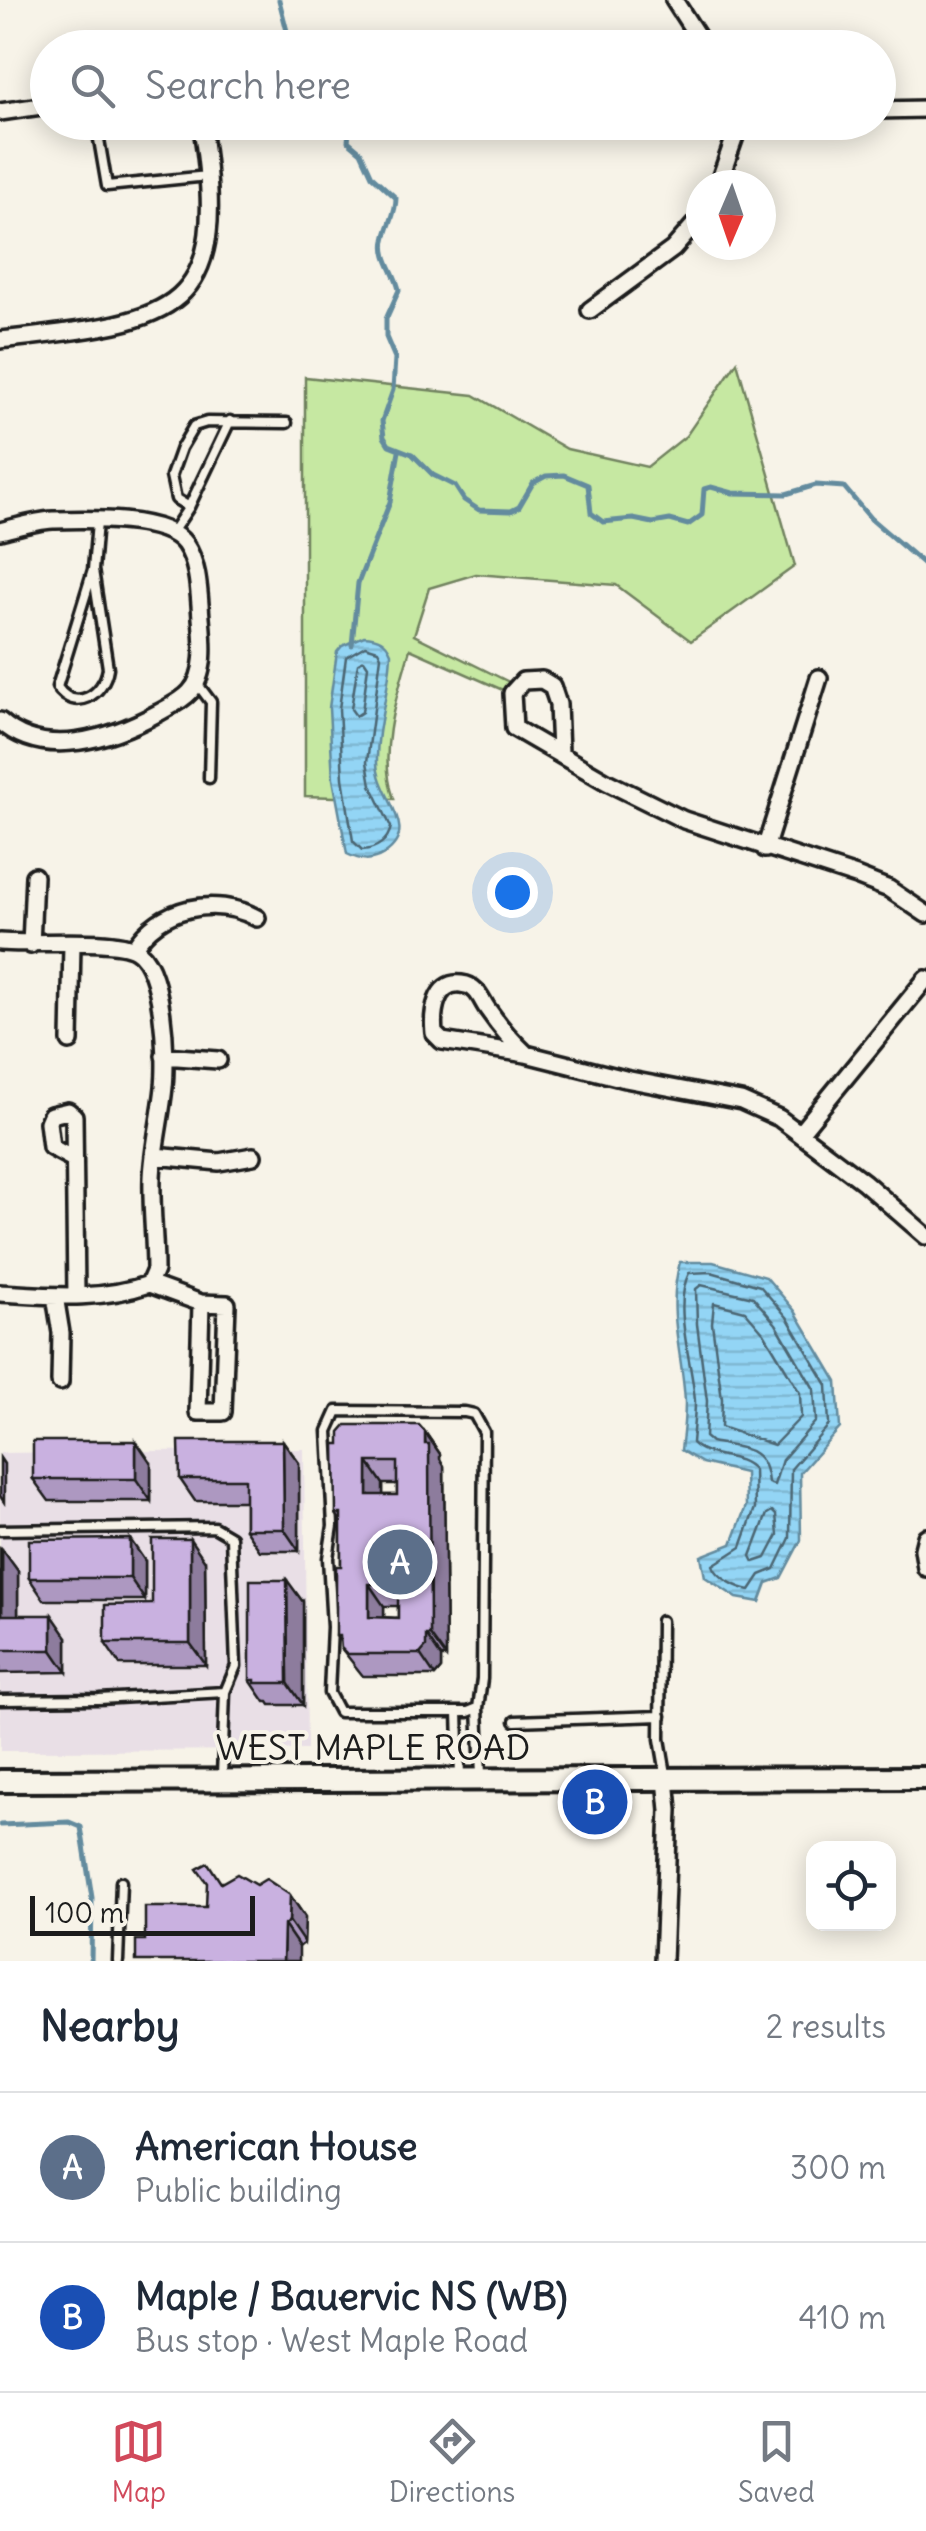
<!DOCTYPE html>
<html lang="en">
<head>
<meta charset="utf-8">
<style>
  body { margin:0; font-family:Delius,sans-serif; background:#f2f2f3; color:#1f2937 }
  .controls { position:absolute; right:30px; bottom:30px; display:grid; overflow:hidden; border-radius:20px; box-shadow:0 5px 25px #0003 }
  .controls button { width:90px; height:90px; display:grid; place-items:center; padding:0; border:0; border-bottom:2px solid #e0e1e3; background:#fff; color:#1f2937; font:50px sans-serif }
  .compass { position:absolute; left:686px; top:170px; width:90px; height:90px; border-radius:50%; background:#fff; box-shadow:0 5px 25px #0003; rotate:182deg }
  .scale { position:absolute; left:30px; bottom:25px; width:225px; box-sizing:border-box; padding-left:10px; border:5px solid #1c1c1c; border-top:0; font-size:28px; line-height:35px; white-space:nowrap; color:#1c1c1c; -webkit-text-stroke:8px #f7f3e8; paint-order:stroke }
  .you { position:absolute; left:512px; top:892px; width:35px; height:35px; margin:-25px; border:8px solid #fff; border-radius:50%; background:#1a73e8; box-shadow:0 0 0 15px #1a73e833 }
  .badge { display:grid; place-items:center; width:65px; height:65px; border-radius:50%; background:#d1495b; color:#fff; font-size:32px; font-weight:700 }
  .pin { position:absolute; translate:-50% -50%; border:5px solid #fff; box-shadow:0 2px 10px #0006 }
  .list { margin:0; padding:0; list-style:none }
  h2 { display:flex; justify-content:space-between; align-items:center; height:130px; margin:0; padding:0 40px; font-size:42px }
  h2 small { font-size:32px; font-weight:400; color:#747a83 }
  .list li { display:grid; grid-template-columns:65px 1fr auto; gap:30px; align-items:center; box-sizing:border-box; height:150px; padding:0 40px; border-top:2px solid #e0e1e3 }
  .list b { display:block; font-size:38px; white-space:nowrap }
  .list p { margin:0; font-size:32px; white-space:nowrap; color:#747a83 }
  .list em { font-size:32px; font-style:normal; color:#747a83 }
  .icon { flex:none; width:55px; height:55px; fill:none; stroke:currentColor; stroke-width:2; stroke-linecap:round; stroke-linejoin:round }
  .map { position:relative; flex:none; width:926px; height:1961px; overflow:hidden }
  .search { position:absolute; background:#fff; box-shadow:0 5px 25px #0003; left:30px; right:30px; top:30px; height:110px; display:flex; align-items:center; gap:25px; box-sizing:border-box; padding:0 35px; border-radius:55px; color:#747a83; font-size:38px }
  .sheet { height:430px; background:#fff }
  nav { display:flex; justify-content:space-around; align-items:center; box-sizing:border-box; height:140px; border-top:2px solid #e0e1e3; background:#fff; font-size:28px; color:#747a83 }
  nav a { display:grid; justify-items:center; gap:5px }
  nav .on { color:#d1495b }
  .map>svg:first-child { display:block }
  .built { fill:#e9dfe6 }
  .green { fill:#c6e8a2; stroke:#71825f; stroke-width:2.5 }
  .water { fill:url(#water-rules); stroke:#638b9e; stroke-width:2.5 }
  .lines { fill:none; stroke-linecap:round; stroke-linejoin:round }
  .shore { stroke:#4c6673; stroke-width:2.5 }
  .stream { stroke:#638b9e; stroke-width:5 }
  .service-casing { stroke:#1c1c1c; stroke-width:15 }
  .minor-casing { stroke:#1c1c1c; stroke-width:22 }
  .secondary-casing { stroke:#1c1c1c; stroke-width:28 }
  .service { stroke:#f7f3e8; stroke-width:8 }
  .minor { stroke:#f7f3e8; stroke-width:15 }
  .secondary { stroke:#f7f3e8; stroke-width:20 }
  .wall { fill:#ad98c1; stroke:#1c1c1c; stroke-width:2.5; fill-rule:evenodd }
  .shaded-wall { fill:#8d7c9d; stroke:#1c1c1c; stroke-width:2.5 }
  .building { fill:#c9b1e0; stroke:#1c1c1c; stroke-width:2.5; fill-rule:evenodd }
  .labels { text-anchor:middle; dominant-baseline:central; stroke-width:8; stroke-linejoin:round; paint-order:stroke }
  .street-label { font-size:35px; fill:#1c1c1c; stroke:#f7f3e8 }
</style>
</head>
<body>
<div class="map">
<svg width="926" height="1961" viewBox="0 0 926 1961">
  <defs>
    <pattern id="water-rules" width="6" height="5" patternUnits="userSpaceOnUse" patternTransform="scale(2.5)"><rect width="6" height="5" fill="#93d5f5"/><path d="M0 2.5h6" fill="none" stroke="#7eb6d1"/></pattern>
  </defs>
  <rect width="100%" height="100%" fill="#f7f3e8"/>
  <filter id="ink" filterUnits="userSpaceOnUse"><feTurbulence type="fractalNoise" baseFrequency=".01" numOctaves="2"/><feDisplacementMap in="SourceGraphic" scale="20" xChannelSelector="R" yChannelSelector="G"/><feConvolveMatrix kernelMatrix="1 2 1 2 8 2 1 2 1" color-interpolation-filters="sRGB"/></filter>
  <g filter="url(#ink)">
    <!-- built -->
    <path class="built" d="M304,1449L307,1750L0,1751V1453Z"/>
    <!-- green -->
    <path class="green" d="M737,362L795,566L691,641L616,585L476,574L429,588L414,635L509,682L505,691L410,649C397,694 377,753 394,799L305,796V377L474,395L567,449L647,467L686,436Z"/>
    <!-- water -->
    <path class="water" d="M364,636C378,637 386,640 391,653C390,690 376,727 377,763C378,797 422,829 384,854C371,862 361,861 347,854L333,779L329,708L337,652L342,646Z
      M680,1262H713L766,1277L795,1311L837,1382L840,1428L800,1473L801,1540L781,1578L767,1583L760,1602L737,1598L705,1577L701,1556L732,1544L746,1506L745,1473L702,1463L681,1450C683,1435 685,1418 685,1403C683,1354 666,1311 680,1262Z"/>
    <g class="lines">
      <!-- shore -->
      <path class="shore" d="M365,646L378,650L381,656L367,762L371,785L391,827C388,841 377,849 362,850L353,841L343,778L339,709L346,657Z
        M364,660L368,666L362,712L356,716L351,709L358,663Z
        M711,1272L760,1286L787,1317L827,1385L829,1425L791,1469L790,1538L775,1569L760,1575L750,1590C738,1588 717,1578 713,1565L741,1547L755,1508L754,1470C739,1452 709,1460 692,1443C693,1429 695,1415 695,1402C693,1364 672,1307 689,1273Z
        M701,1285L753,1297L776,1324L814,1389L816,1421L782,1460L774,1485L768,1483C765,1445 742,1449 711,1442L705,1437L707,1401L697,1324L696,1289Z
        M714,1303L745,1311L764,1333L800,1393L801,1417L774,1445L721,1427L722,1399L712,1323Z
        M772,1511L776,1515L778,1535L766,1558L754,1562L751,1556L767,1514Z"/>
      <!-- stream -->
      <path class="stream" d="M279,0L288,35L300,48
        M350,122L348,141L361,152L372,176L396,198C396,214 388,224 385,240C381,258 396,273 399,290L386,319V337L395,358L393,390L382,421L384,437L389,445L412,454L433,475L455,486L464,500L479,510L511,511L519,507L533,483L546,476L564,475L588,485L591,513L603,522L633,519L653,523L670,520L688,525L702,515L704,489L711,487L733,493L786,494L816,485L844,487L871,519L926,566
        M352,645L358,583L390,502L399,451
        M0,1825L69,1822L81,1827L92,1898L91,1961"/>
      <!-- service casing -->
      <g class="service-casing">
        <path id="service" d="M96,122L107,186L208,176
          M189,507L230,421
          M171,534L189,507L176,499L171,476L181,448L194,426L207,422L287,423
          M93,570L57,687C75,713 104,695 108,668L93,570L97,522
          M196,682L211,702L209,778
          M337,1411L465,1412L474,1414L484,1432L482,1679L478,1708L468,1712H339L329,1693L332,1627L328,1558L333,1526L328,1431Z
          M0,1530L214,1527L231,1537L236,1666L225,1692L222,1776
          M661,1621L660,1739L666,1774
          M0,1700L99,1699L225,1692
          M478,1708L481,1775
          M458,1712L460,1777
          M515,1721L661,1716
          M118,1961L121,1882"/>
      </g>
      <!-- minor casing -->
      <g class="minor-casing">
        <path id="minor" d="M674,0L705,48
          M878,110L926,109
          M0,112L48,105
          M718,185L740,122
          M590,310L673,249L701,217
          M0,340C171,321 234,319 201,122
          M0,531C17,527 35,521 53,520C85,519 165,516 185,544C199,564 199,594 201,618C203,640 207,674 190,692C182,701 169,707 158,713C112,738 44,761 0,721
          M560,752L558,704L552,686L542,680L523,681L512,693L514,728L607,782L684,820L856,876L889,889L926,914
          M765,849L819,678
          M0,942C31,945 114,937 136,950C164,966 167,1057 164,1087C161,1117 153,1148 152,1178C151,1208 155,1239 155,1270L149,1284C101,1301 51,1296 0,1293
          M31,945L34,876
          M134,948C159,907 215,895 257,918
          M70,1041L72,944
          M526,1054C512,1041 500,1027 489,1011C484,1005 481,996 476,991C471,986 468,985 461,984C435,981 432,1014 434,1033L442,1041L526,1054L625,1079L741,1101L779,1118L864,1182L926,1236
          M164,1056L218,1060
          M800,1133L926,979
          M155,1156L219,1162L253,1156
          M73,1159L51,1147L48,1122L51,1115L68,1111L74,1116L76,1296
          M149,1284L201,1303L198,1412H223L227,1304L201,1303
          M55,1296L61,1333L60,1382
          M926,1537L923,1549L926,1568
          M663,1961L669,1810L666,1779"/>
      </g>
      <!-- secondary casing -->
      <g class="secondary-casing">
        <path id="secondary" d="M0,1781L926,1778"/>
      </g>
      <!-- service -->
      <use href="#service" class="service"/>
      <!-- minor -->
      <use href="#minor" class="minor"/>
      <!-- secondary -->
      <use href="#secondary" class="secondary"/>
    </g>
    <!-- wall -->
    <path class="wall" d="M425,1432L440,1454V1459L444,1466L446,1657H441V1669L435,1676H363L341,1648V1642L336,1636L341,1566V1521L336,1514L340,1444ZM383,1484H397V1495H383ZM384,1606H398V1618L384,1617Z
      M283,1441L299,1463V1551H260L245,1529V1501H195L180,1479Z
      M151,1463V1501H49L33,1479Z
      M0,1549L18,1571V1615L67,1637V1672L0,1673Z
      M145,1561V1600H44L29,1578Z
      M205,1561L206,1665H120L105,1643Z
      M303,1602V1705H270L268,1702H265L250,1680Z
      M221,1882L256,1885L290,1895L305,1917L304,1943L299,1947L206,1907Z"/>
    <!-- shaded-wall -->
    <path class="shaded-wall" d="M425,1432L440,1454V1459L444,1466L446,1657L430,1635Z
      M136,1441L151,1463V1501L136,1479Z
      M283,1441L299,1463V1551L284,1529Z
      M0,1458L4,1464V1502L0,1496Z
      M368,1462L383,1484V1517L368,1495Z
      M130,1539L145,1561V1600L130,1578Z
      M190,1539L205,1561L206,1665L190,1643Z
      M2,1549L18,1571V1637L2,1615Z
      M287,1580L303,1602V1705L288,1683Z
      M369,1584L384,1606V1639L369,1617Z
      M52,1615L67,1637V1672L52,1650Z
      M426,1635L441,1657V1669L435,1676L420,1654Z
      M290,1895L305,1917L304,1943L289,1921Z
      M284,1925L299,1947V1961H283Z"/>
    <!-- building -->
    <path class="building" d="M346,1425H419L425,1432V1444H429L430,1635H426V1647L420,1654H347L341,1648L340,1636H336V1566H341V1514H336L335,1444H340V1432ZM368,1462H397V1495H368ZM369,1584H398V1618L369,1617Z
      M33,1441H136V1479H33Z
      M179,1441H283L284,1529H245V1479H180Z
      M130,1539V1578H29V1540Z
      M152,1539H190V1643H105V1605L152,1604Z
      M0,1549H2V1615H52V1650H0Z
      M250,1580H287L288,1683H255V1680H250Z
      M208,1863L221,1883L237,1874L256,1885L266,1879L290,1895L289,1921L284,1925L283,1961H136V1940H145V1907H206L207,1883L197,1869Z"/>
  </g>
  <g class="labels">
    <!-- street labels -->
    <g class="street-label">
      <text x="373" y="1747">WEST MAPLE ROAD</text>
    </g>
  </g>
</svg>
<div class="controls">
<button><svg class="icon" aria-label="locate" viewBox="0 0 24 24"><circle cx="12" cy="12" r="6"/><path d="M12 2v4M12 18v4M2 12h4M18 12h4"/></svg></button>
</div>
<svg class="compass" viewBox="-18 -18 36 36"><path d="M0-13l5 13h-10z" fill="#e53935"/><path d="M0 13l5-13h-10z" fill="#747a83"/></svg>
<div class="scale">100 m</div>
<div class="you"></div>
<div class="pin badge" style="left:400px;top:1562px;background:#5c6f8a">A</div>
<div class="pin badge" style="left:595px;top:1802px;background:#1a4fb4">B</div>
<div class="search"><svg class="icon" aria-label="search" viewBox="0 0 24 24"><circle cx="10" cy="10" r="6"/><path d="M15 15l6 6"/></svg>Search here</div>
</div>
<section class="sheet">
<h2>Nearby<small>2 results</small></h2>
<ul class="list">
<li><span class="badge" style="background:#5c6f8a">A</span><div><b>American House</b><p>Public building</p></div><em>300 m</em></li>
<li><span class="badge" style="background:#1a4fb4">B</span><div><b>Maple / Bauervic NS (WB)</b><p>Bus stop · West Maple Road</p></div><em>410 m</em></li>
</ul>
</section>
<nav>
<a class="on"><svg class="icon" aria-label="map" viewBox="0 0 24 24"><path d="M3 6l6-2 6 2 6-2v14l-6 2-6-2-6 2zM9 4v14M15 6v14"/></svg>Map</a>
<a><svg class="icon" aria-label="directions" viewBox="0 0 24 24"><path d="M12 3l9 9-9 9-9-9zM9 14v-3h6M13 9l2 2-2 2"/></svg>Directions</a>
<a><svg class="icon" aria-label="saved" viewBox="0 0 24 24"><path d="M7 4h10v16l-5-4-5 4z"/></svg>Saved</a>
</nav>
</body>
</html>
